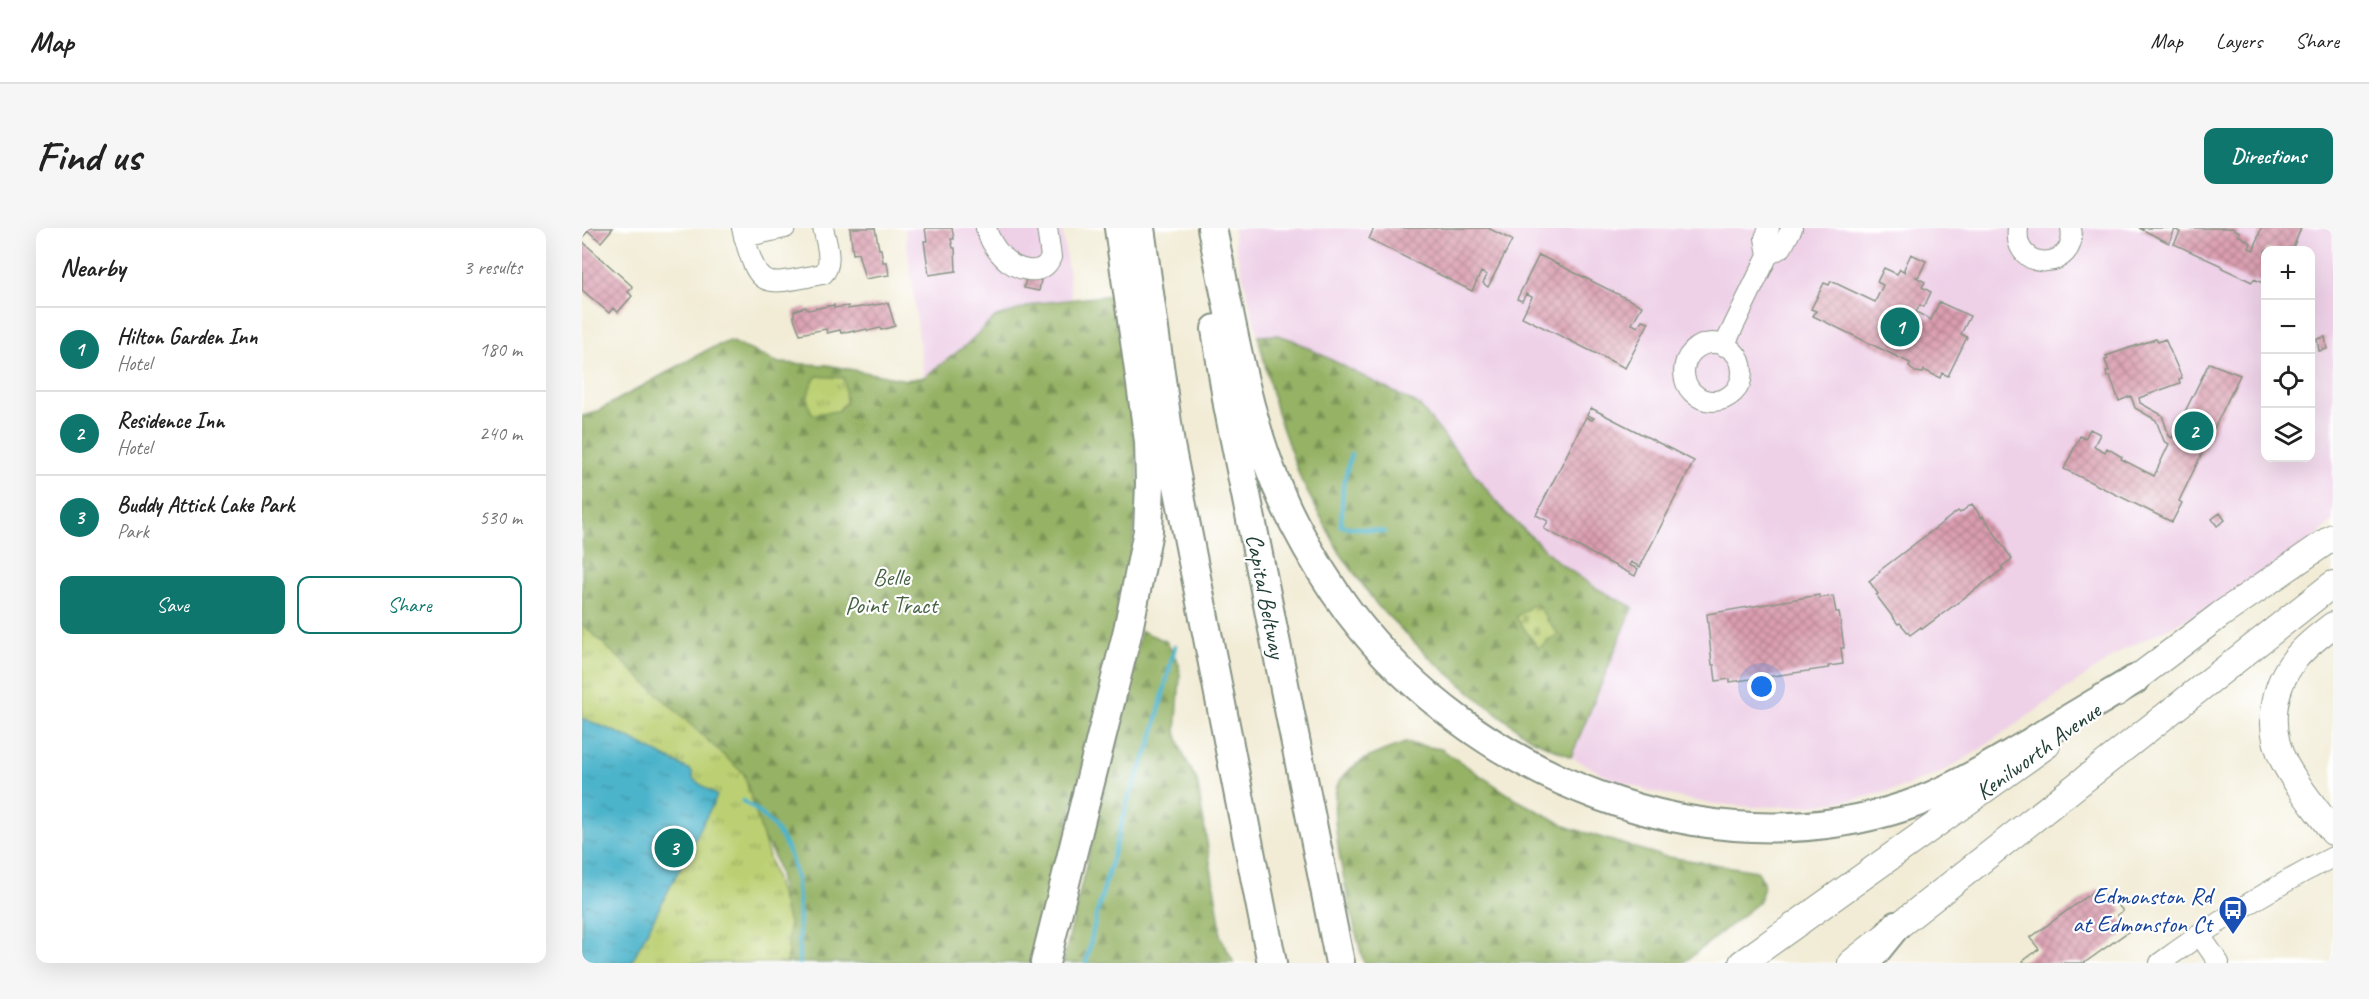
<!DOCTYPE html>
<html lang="en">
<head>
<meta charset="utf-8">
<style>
  body { margin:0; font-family:Caveat,sans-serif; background:#f6f6f6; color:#222 }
  .controls { position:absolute; right:18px; top:18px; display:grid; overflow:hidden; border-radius:12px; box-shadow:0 6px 24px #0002 }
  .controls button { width:54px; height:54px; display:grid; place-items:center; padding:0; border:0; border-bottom:2px solid #e0e0e0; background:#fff; color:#222; font:30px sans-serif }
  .you { position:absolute; left:1180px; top:459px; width:21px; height:21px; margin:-15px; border:4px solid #fff; border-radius:50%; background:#1a73e8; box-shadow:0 0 0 9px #1a73e833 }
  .badge { display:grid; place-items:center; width:39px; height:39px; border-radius:50%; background:#0f766e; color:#fff; font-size:20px; font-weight:700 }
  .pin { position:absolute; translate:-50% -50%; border:3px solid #fff; box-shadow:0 2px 6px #0006 }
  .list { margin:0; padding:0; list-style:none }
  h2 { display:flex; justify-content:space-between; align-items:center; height:78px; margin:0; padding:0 24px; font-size:26px }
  h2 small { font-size:20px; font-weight:400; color:#767676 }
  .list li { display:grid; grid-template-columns:39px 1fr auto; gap:18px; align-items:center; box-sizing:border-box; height:84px; padding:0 24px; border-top:2px solid #e0e0e0 }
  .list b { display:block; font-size:22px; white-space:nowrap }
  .list p { margin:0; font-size:20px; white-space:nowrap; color:#767676 }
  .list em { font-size:20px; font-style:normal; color:#767676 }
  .actions { display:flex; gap:12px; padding:18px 24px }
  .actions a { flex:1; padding:14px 0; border:2px solid #0f766e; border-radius:12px; text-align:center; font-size:21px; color:#0f766e }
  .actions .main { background:#0f766e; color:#fff }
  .icon { flex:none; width:33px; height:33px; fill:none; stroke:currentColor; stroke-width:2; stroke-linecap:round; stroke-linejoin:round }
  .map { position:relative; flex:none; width:1751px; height:735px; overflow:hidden; border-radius:12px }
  header { display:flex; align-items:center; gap:36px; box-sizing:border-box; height:84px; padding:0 30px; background:#fff; border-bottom:2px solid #e0e0e0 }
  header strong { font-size:28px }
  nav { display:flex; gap:33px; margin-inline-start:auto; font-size:21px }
  .intro { display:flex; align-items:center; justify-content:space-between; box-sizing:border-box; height:144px; padding:0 36px }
  h1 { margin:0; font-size:42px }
  .button { padding:15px 27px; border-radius:12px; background:#0f766e; color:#fff; font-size:21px; font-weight:700 }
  main { display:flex; gap:36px; padding:0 36px }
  aside { flex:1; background:#fff; border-radius:12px; box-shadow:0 6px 24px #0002 }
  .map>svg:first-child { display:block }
  .built { fill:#eed0e7; fill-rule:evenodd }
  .forest { fill:url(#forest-firs); stroke:#5a784c; stroke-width:1.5 }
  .cemetery { fill:url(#cemetery-stones); stroke:#6e8654; stroke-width:1.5 }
  .park { fill:url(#park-tufts); stroke:#6e8654; stroke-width:1.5 }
  .water { fill:url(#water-ripples); stroke:#367880; stroke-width:1.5 }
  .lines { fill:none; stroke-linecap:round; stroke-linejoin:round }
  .stream { stroke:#4cb4cb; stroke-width:4.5 }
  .building { fill:url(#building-cross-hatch) }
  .minor-casing { stroke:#889485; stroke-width:22 }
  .major-casing { stroke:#889485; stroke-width:28 }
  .highway-casing { stroke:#889485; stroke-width:32 }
  .minor { stroke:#fff; stroke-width:20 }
  .major { stroke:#fff; stroke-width:26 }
  .highway { stroke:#fff; stroke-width:28 }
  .labels { text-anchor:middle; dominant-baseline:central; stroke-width:4.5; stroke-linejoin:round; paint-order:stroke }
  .park-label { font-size:24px; fill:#466244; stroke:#fff }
  .street-label { font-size:24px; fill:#1f3d34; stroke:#fff }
  .transit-label { font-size:24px; fill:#164399; stroke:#fff; text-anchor:end }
</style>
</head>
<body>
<header>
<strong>Map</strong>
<nav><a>Map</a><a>Layers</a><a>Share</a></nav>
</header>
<div class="intro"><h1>Find us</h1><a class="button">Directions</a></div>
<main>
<aside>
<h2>Nearby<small>3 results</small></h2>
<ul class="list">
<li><span class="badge">1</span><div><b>Hilton Garden Inn</b><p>Hotel</p></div><em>180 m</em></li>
<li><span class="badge">2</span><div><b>Residence Inn</b><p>Hotel</p></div><em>240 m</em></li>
<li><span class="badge">3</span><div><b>Buddy Attick Lake Park</b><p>Park</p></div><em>530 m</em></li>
</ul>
<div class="actions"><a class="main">Save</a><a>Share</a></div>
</aside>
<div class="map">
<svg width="1751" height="735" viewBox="0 0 1751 735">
  <defs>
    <pattern id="forest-firs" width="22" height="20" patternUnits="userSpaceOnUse" patternTransform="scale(1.5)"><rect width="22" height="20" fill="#95b265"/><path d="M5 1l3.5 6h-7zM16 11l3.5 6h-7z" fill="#799254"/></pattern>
    <pattern id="cemetery-stones" width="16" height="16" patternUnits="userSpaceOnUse" patternTransform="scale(1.5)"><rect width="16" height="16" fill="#bcd073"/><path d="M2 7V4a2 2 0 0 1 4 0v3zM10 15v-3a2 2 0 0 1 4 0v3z" fill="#98aa5f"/></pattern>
    <pattern id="park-tufts" width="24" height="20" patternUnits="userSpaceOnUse" patternTransform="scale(1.5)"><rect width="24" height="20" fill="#bcd073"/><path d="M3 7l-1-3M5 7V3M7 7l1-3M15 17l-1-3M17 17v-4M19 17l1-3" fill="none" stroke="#98aa5f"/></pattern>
    <pattern id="water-ripples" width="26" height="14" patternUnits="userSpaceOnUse" patternTransform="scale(1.5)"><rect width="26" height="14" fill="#4cb4cb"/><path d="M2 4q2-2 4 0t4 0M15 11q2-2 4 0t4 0" fill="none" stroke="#3f94a6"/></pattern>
    <pattern id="building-cross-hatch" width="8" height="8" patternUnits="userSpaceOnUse" patternTransform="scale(1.5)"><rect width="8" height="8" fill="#db9eb0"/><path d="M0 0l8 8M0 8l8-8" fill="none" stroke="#b18290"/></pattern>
  </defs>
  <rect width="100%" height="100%" fill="#fff"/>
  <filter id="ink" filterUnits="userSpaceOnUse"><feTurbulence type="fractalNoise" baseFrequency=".0167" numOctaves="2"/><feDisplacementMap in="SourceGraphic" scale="12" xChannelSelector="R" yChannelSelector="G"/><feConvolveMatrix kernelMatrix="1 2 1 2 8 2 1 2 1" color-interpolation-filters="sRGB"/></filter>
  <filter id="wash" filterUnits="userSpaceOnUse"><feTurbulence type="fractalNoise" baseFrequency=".008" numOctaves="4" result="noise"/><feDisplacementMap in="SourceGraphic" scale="24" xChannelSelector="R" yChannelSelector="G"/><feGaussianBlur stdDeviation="1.35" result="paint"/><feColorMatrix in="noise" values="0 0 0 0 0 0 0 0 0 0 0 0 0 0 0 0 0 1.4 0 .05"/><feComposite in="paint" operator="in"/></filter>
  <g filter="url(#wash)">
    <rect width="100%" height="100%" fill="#f2ecd6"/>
    <!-- built -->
    <path class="built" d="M323,0H480L490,72L457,75L412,90L383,118L342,149Z
      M651,0H1751V292L1700,344L1541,422L1394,524L1360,544L1316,561L1275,571L1220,578L1173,579L1124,575L1067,563L1029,550L989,529L1051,379L1014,360L976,334L923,284L696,107L676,108L653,17ZM1684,22H1728V230H1684Z"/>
    <!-- forest -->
    <path class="forest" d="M532,67L555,231L557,259L547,348L452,735H199C200,703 205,652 189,623C185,615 179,607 174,599L0,490V188L12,185L127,121L148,113L197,135L245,137L324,152L342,149L383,118L412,90L457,75Z
      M696,107L711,112L837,177L923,284L976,334L1014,360L1051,379L989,529L946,509L900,474L849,431L795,377L758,325L719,252L695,185L676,108Z
      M559,403L584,413L597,436L598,449L594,504L600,524L615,553L638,695V708L652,735H481Z
      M823,515L859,521L935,572L988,600L1080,628L1175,643C1185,655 1182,662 1176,675L1101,735H782C773,703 741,580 757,554C771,532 800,523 823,515Z"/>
    <!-- cemetery -->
    <path class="cemetery" d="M954,375L976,406L956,420L934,389Z"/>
    <!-- park -->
    <path class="park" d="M235,148L262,150L264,174L256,183L231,186C222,175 226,158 235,148Z
      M0,396L162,546L207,695L205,735H0Z"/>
    <!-- water -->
    <path class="water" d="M0,490L41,507L110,543L111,551L135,568L49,735H0Z"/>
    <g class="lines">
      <!-- stream -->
      <path class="stream" d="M769,226L761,258L759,298L803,304
        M161,573C225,611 216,670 217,735
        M504,735L515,685L546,572L569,515L593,418"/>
    </g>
    <g id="blocks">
      <!-- building -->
      <path class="building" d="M0,0H31L19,14L6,3L0,10Z
        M268,0H293L297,21H299L301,34H305L307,47L283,51L276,25L271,26Z
        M343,0H370L372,11H369L371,20H373L374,43L347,47L342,13H345Z
        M792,0H906L930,12L906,59L901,55L905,47L899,44L890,63L787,11Z
        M1557,0H1650L1658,4L1656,7L1669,15L1667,20L1672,22L1679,0H1719L1710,22H1683V56L1672,51L1670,54L1640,40V38L1592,16L1598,4L1593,1L1587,15Z
        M0,13L51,59L46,64L50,68L36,84L31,80L27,85L0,62Z
        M1329,26L1344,33L1337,48L1334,49L1343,54L1340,59L1349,64L1342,79L1338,77L1334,84L1349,92L1357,74L1388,88L1379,106L1385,109L1366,148L1360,145L1358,150L1342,142L1341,145L1333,144L1327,139L1328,135L1231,88L1234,83L1229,81L1242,55L1247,57L1249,53L1293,74L1301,57L1295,54L1302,40L1315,46L1318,41L1323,44L1322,41Z
        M957,27L1060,78L1050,96L1056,99L1060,92L1067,94L1043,140L940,89L950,69L944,66L940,73L935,71Z
        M444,49L459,52L457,63L442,60Z
        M306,75L313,98L299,102L298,100L286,103L285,101L272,104V102L259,105L258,102L245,105L244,101L218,106L212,90V83L223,79L226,82L252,77V80L266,78V81Z
        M1743,109L1745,121L1737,123L1735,111Z
        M1574,111L1576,114L1583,111L1600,150L1597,151L1598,155L1557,170L1558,175L1580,187L1587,208L1590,210L1627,135L1658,147L1597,273L1600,275L1590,294L1482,241L1498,208L1503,211L1508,201L1518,206L1512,218L1523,224L1525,220L1540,229L1539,231L1572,248L1587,216L1582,213L1574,192L1553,180L1549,168L1537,173L1528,148L1525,149L1524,144L1527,143L1523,132L1526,131L1524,128Z
        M1009,180L1112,233L1058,339L1049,334L1047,337L1056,341L1053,348L962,301L966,293L954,287L1004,189L1010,192L1012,190L1005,187Z
        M1390,276L1400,290L1401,288L1430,331L1419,339L1421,341L1340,401L1339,399L1328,407L1318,395L1316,396L1294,367L1296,366L1287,353L1298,344L1297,343L1376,283L1378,285Z
        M1638,285L1643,292L1635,298L1630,291Z
        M1237,367L1238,370L1251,368L1254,384H1257L1262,420H1259L1261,436L1246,438L1247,440L1148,454V451L1134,453L1132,437H1130L1125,386Z
        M1516,660L1528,677L1533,673L1541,683L1535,687L1547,703L1502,735H1442L1441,733L1457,721L1448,710Z"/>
    </g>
  </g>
  <g filter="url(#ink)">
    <use href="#blocks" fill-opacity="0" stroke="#889485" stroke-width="1.5"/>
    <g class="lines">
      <!-- minor casing -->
      <g class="minor-casing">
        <path id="minor" d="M160,0C177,65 180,57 241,46C252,36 244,13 241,0
          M404,0C407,11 413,21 421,29C433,42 461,51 469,29L465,0
          M1436,0C1430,46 1497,43 1489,0
          M162,9L203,0
          M1186,27L1183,10L1187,0
          M1102 144a29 29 0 1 1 58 0a29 29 0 1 1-58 0Z
          M1142,118L1186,27L1200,19L1210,0
          M1617,706L1637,735
          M1578,735C1633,695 1690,659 1751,629"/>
      </g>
      <!-- major casing -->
      <g class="major-casing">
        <path id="major" d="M1751,397C1738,407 1723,418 1713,431C1689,461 1685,502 1703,536C1716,560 1735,582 1751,604
          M1535,465L1638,387L1751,309
          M1160,735L1465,517
          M1269,735L1751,356"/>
      </g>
      <!-- highway casing -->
      <g class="highway-casing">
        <path id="highway" d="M558,0L588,217L690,735
          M630,0C651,99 665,204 712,295C728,326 746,356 767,384C891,548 1123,645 1324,578C1368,563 1406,539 1446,516C1481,494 1517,473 1552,452
          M634,101L646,177L758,735
          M463,735L546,402L566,303L568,256L567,213L537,0
          M1284,735L1314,698"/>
      </g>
      <!-- minor -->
      <use href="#minor" class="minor"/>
      <!-- major -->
      <use href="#major" class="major"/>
      <!-- highway -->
      <use href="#highway" class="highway"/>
    </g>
  </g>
  <!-- icons -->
  <defs>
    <g id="bus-pin" transform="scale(1.5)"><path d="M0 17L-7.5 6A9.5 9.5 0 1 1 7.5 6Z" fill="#1a4fb4" stroke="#fff"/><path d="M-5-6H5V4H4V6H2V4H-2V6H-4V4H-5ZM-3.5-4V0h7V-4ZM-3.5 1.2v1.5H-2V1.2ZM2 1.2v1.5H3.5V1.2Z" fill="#fff"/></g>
  </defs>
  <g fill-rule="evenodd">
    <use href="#bus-pin" x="1651" y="682"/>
  </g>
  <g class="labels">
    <!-- park labels -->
    <g class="park-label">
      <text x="309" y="349">Belle<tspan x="309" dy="28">Point Tract</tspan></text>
    </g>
    <!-- street labels -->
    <g class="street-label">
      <text transform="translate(684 368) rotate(79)">Capital Beltway</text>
      <text transform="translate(1456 523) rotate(-36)">Kenilworth Avenue</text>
    </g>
    <!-- transit labels -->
    <g class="transit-label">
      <text x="1630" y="668">Edmonston Rd<tspan x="1630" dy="28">at Edmonston Ct</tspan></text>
    </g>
  </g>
</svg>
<div class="controls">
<button>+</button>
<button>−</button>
<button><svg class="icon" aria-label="locate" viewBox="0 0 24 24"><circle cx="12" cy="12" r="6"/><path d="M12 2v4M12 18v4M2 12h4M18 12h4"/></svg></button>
<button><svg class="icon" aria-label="layers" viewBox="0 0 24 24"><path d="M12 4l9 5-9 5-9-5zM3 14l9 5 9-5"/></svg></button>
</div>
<div class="you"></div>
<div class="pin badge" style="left:1318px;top:99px">1</div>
<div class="pin badge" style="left:1612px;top:203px">2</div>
<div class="pin badge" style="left:92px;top:620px">3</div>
</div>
</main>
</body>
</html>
